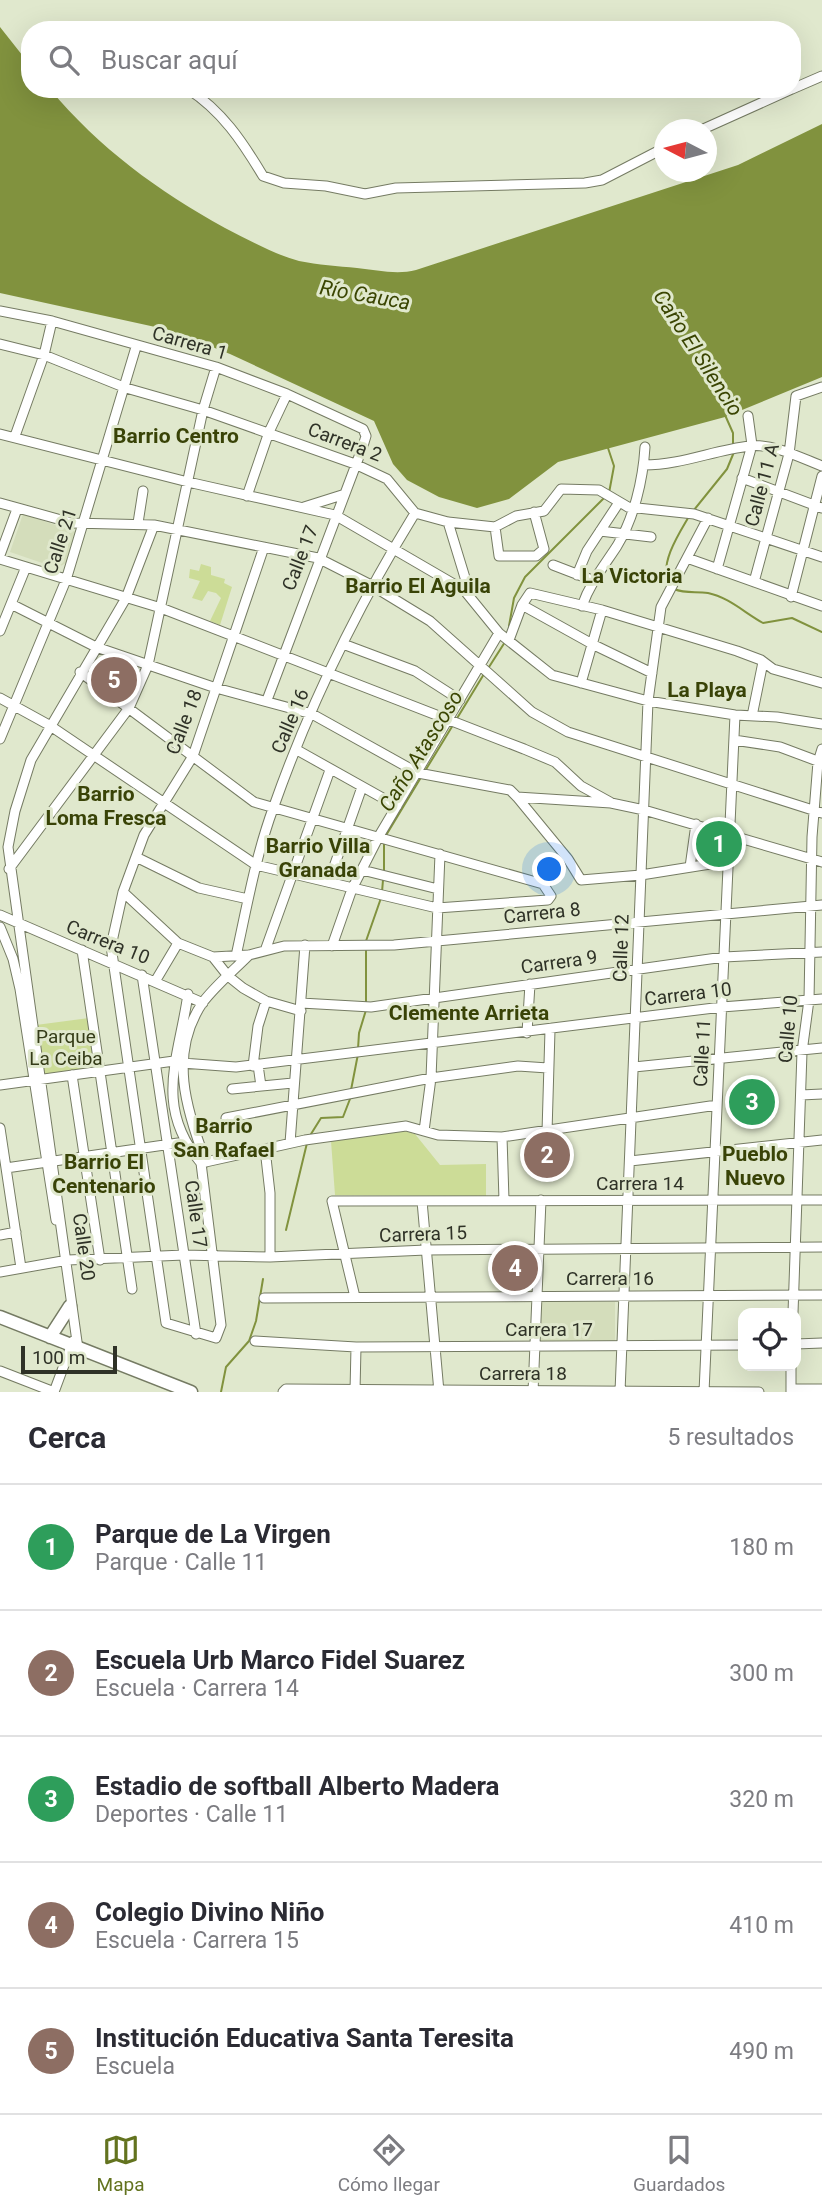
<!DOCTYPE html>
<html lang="es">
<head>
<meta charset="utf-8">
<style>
  body { margin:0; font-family:Roboto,sans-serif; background:#f7f7f7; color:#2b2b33 }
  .controls { position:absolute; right:21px; bottom:21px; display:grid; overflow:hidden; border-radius:14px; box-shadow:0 7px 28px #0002 }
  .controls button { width:63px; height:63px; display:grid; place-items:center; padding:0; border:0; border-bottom:2px solid #e1e1e2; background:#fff; color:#2b2b33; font:35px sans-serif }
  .compass { position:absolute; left:654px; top:119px; width:63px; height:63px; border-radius:50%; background:#fff; box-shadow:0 7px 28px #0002; rotate:276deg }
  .scale { position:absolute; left:21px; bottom:18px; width:96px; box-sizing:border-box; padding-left:7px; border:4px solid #2f3227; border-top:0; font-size:19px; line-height:24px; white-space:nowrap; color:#2f3227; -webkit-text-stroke:5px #e0e8cd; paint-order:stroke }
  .you { position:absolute; left:550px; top:870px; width:24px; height:24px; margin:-18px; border:5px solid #fff; border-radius:50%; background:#1a73e8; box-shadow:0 0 0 10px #1a73e833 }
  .badge { display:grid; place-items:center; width:46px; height:46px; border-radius:50%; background:#63731f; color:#fff; font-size:23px; font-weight:700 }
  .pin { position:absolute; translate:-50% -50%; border:4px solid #fff; box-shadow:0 2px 7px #0006 }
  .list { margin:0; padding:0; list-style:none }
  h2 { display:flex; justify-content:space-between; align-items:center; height:91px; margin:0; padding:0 28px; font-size:30px }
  h2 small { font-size:23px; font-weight:400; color:#7c7c81 }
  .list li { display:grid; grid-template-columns:46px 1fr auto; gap:21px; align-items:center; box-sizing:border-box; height:126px; padding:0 28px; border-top:2px solid #e1e1e2 }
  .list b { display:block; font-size:26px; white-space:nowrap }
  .list p { margin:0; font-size:23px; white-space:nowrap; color:#7c7c81 }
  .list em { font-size:23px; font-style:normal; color:#7c7c81 }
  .icon { flex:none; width:38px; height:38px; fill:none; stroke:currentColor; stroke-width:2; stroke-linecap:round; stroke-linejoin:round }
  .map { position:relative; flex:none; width:822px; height:1392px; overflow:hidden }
  .search { position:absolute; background:#fff; box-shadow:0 7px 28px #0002; left:21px; right:21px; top:21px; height:77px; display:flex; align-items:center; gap:18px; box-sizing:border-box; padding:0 24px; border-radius:28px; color:#7c7c81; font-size:26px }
  .sheet { height:721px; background:#fff }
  nav { display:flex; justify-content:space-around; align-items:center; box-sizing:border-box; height:98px; border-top:2px solid #e1e1e2; background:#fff; font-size:19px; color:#7c7c81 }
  nav a { display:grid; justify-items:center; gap:4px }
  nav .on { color:#63731f }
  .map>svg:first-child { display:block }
  .built { fill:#d4ddbb }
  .green { fill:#ccdc97 }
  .water { fill:#81923e }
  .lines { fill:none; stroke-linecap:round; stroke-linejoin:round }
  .stream { stroke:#81923e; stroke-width:2 }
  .minor-casing { stroke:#757b63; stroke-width:11 }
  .major-casing { stroke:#757b63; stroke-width:15 }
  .minor { stroke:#fff; stroke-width:9 }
  .major { stroke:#fff; stroke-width:12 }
  .labels { text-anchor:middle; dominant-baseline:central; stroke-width:6; stroke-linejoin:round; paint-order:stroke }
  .street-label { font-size:19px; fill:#2f3227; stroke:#e0e8cd }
  .park-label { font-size:19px; fill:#353c18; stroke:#e0e8cd }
  .water-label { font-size:21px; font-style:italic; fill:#3a4502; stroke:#e0e8cd }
  .neighbourhood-label { font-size:21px; font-weight:bold; fill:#394307; stroke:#e0e8cd }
</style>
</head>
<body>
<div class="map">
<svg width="822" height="1392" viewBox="0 0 822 1392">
  <rect width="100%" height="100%" fill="#e0e8cd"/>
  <!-- built -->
  <path class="built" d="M23,514L76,532L66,563L57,568L10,552Z
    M539,1302H615V1342H539Z"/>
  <!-- green -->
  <path class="green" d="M201,564L211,567V575L225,579L224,583L232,587L220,625L210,621L221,598L216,593L208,591L202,601L192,598L200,581L189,578L190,569L199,571Z
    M89,1018L96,1068L43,1076L36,1025Z
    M400,1130L415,1134L440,1165L486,1164V1196L335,1195L331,1141Z"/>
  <!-- water -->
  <path class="water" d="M0,27L30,65V89H50C99,148 158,191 225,228C249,240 273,254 299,261C318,265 338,266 357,268C376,270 397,275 416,270L738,165L822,124V377L725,417L558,462L509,499L477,508L439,497L407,480L393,464L374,421L230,354L169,330L0,293Z"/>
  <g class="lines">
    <!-- stream -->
    <path class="stream" d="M725,415L733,433V446
      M608,448L614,466L609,493
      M694,510L727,469L734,452
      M668,583C660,563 678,535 688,518
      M674,589C686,594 696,591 708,593C728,597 745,613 763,623L792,618L822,632
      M509,626L514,598L525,577L605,497
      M489,667L505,642
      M456,720L484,674
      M425,771L453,725
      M385,837L420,779
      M384,842V871
      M382,892L383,880
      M366,941L381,898
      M366,1004V951
      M358,1049L359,1033L366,1010
      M351,1090L358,1054
      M311,1134L321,1118L343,1117L350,1099
      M286,1230L307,1143
      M221,1392L226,1367L249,1341L256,1321L263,1279"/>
    <!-- minor casing -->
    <g class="minor-casing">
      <path id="minor" d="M188,89C222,111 242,141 263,176L284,183L326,186L365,194L396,188L585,183L602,180L664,148
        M792,89L822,76
        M701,130L792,89
        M0,311L52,321L216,367L287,394L363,429L366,436L363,446L267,700
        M0,344L44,355L126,388L203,410L355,464L387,479L415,513L448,522L495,527L516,516L544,511L561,489L599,490L628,507L694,514L822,557
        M0,434L188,482L335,515L464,590L499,633L552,675L648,701L735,715L777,717L822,724
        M12,437L15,436L44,355L52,321
        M644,465C681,465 714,450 750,446C772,443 801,458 822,466
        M742,478L822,508
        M247,496L269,432L287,394
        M0,503L72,523L154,525L318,558L371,585L430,621L532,712L568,732L822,813
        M304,507L342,495
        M448,522L470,594
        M138,523L143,491
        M495,527L499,556H536L544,549L534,512
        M600,531L651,537
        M0,555L17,509
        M687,558L822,606
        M0,559L161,608L524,749L555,762L581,786L610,802
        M553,565L592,580
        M717,569L752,445L748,416
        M577,575L587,551L618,504
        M754,582L789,454L796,396L822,387
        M791,597L822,476
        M13,605L96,647L216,688L312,714L418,773L510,790L517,797L611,803L644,810L822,862
        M522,605L594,645L652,673
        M582,606C590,583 604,566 617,546C634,518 643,480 645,447
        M0,631L26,567
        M509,640L522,605L530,593L602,610L737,651L761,660L773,669L822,683
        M343,644L415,671L460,700
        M581,683L602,610
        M0,698L49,725L256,865L437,908L548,900L551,896L543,884L254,802L80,672
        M752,716L763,662
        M0,739L66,580L136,347
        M734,740L780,747L820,762
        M297,750L397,806
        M517,797L568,859L581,880L641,875L729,861
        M136,857L199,888L248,899
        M690,867L696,824
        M9,869L129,708L148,665L203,410L216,367
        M362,870L438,889
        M329,881L362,787
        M123,892L178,943L213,957L228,976L243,988L266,1001L301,1011
        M0,915L203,1003
        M0,927L13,959L20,989L56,1220
        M332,946L352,889L379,836L499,633
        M266,948L330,770
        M82,950L132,1289
        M236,956C247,906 256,854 274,806C310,704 358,606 415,513
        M213,957L249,955L284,946L394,945L822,905
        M142,975L196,1334
        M156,980L178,943
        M188,994C179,1058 153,1106 201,1163L221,1325L216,1338L166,1323L111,946L123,892L144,835L193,756L264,547
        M301,1003L371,1007L724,957L822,952
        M527,1033L530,984
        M182,1063L236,1067L722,1007L822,999
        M258,1065L261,1086
        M253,1066L258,1026L266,1001
        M634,1067L822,1048
        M72,1075L100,1260
        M0,1085L174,1061
        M232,1089L293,1083
        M801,1095L822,1094
        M226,1118L431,1078L518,1066L548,1068
        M0,1128L21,1268
        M424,1131L431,1078L440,854
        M547,1132L550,1030
        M502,1137L504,1200
        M290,1143L305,945
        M265,1149L270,1193V1257
        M630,1161L822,1140
        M206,1162C186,1110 168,1053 203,1002C216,985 234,970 249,955
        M201,1163L305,1140L406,1126L438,1135L502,1137L717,1105
        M6,1168L185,1142
        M422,1201L439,1392
        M0,1235L16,1232
        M0,1272L68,1260L184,1255L270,1257L426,1250L822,1247
        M355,1297L332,1201L822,1200
        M264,1298L822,1295
        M793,1313L802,1052L809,1000L812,837L818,762L822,749
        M255,1341L356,1347L743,1345
        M796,1344L822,1343
        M79,1356L8,847L15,811L31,760L126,598L154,525
        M0,1371L54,1392
        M791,1389H822
        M355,1391L356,1347
        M54,1392L73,1341
        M283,1392L286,1389L759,1392
        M533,1392L541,1200
        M620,1392L648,701L661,607L708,518
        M704,1392L735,715
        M791,1392V1366"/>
    </g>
    <!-- major casing -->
    <g class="major-casing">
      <path id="major" d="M0,1317L191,1392
        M50,1337L70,1306"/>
    </g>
    <!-- minor -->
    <use href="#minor" class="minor"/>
    <!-- major -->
    <use href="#major" class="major"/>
  </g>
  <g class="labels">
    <!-- street labels -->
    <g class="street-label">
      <text transform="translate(190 343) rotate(16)">Carrera 1</text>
      <text transform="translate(345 442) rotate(21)">Carrera 2</text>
      <text transform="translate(762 485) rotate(-75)">Calle 11 A</text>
      <text transform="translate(60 541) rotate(-72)">Calle 21</text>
      <text transform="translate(300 558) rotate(-69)">Calle 17</text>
      <text transform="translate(290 721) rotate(-67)">Calle 16</text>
      <text transform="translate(184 722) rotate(-69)">Calle 18</text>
      <text transform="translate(542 913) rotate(-6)">Carrera 8</text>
      <text transform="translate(108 942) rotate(22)">Carrera 10</text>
      <text transform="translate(621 948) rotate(-88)">Calle 12</text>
      <text transform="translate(559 962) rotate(-8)">Carrera 9</text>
      <text transform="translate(688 994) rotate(-7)">Carrera 10</text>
      <text transform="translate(788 1029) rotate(-85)">Calle 10</text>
      <text transform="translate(702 1053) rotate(-87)">Calle 11</text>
      <text x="640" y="1183">Carrera 14</text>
      <text transform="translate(196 1214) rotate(82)">Calle 17</text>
      <text transform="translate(423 1234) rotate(-2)">Carrera 15</text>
      <text transform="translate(84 1247) rotate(82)">Calle 20</text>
      <text x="610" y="1278">Carrera 16</text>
      <text x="549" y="1329">Carrera 17</text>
      <text x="523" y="1373">Carrera 18</text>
    </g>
    <!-- park labels -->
    <g class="park-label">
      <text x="66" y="1036">Parque<tspan x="66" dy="22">La Ceiba</tspan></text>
    </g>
    <!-- water labels -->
    <g class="water-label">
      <text transform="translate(365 295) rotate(10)">Río Cauca</text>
      <text transform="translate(698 353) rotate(57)">Caño El Silencio</text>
      <text transform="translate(421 751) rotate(-58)">Caño Atascoso</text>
    </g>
    <!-- neighbourhood labels -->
    <g class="neighbourhood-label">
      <text x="176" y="436">Barrio Centro</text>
      <text x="632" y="576">La Victoria</text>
      <text x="418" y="586">Barrio El Aguila</text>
      <text x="707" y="690">La Playa</text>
      <text x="106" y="794">Barrio<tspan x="106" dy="24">Loma Fresca</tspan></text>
      <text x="318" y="846">Barrio Villa<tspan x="318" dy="24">Granada</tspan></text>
      <text x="469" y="1013">Clemente Arrieta</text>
      <text x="224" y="1126">Barrio<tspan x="224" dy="24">San Rafael</tspan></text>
      <text x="755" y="1154">Pueblo<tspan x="755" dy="24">Nuevo</tspan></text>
      <text x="104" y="1162">Barrio El<tspan x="104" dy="24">Centenario</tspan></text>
    </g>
  </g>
</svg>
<div class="controls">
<button><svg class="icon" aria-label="locate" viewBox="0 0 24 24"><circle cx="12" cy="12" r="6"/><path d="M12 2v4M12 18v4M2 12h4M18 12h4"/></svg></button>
</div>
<svg class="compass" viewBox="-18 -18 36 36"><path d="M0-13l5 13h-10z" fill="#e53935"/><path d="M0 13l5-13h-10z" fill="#7c7c81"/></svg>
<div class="scale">100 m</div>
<div class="you"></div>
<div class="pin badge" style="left:719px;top:844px;background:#2e9e5b">1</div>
<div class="pin badge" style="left:547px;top:1155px;background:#8d6e63">2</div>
<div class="pin badge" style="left:752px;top:1102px;background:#2e9e5b">3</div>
<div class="pin badge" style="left:515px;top:1268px;background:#8d6e63">4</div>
<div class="pin badge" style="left:114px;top:680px;background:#8d6e63">5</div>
<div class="search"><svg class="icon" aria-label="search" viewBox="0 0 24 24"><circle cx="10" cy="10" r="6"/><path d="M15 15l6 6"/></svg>Buscar aquí</div>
</div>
<section class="sheet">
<h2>Cerca<small>5 resultados</small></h2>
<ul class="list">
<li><span class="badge" style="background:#2e9e5b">1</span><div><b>Parque de La Virgen</b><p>Parque · Calle 11</p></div><em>180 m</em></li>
<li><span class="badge" style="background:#8d6e63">2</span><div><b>Escuela Urb Marco Fidel Suarez</b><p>Escuela · Carrera 14</p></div><em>300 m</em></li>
<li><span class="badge" style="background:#2e9e5b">3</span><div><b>Estadio de softball Alberto Madera</b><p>Deportes · Calle 11</p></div><em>320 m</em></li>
<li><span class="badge" style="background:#8d6e63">4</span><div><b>Colegio Divino Niño</b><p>Escuela · Carrera 15</p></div><em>410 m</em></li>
<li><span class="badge" style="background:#8d6e63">5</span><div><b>Institución Educativa Santa Teresita</b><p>Escuela</p></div><em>490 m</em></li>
</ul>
</section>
<nav>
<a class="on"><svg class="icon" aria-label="map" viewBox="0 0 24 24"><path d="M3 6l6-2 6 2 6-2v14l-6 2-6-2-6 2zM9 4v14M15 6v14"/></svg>Mapa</a>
<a><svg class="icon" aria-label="directions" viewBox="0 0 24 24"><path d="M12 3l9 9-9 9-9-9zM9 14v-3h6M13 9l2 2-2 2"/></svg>Cómo llegar</a>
<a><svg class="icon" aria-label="saved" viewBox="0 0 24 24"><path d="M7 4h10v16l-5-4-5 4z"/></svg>Guardados</a>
</nav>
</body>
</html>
